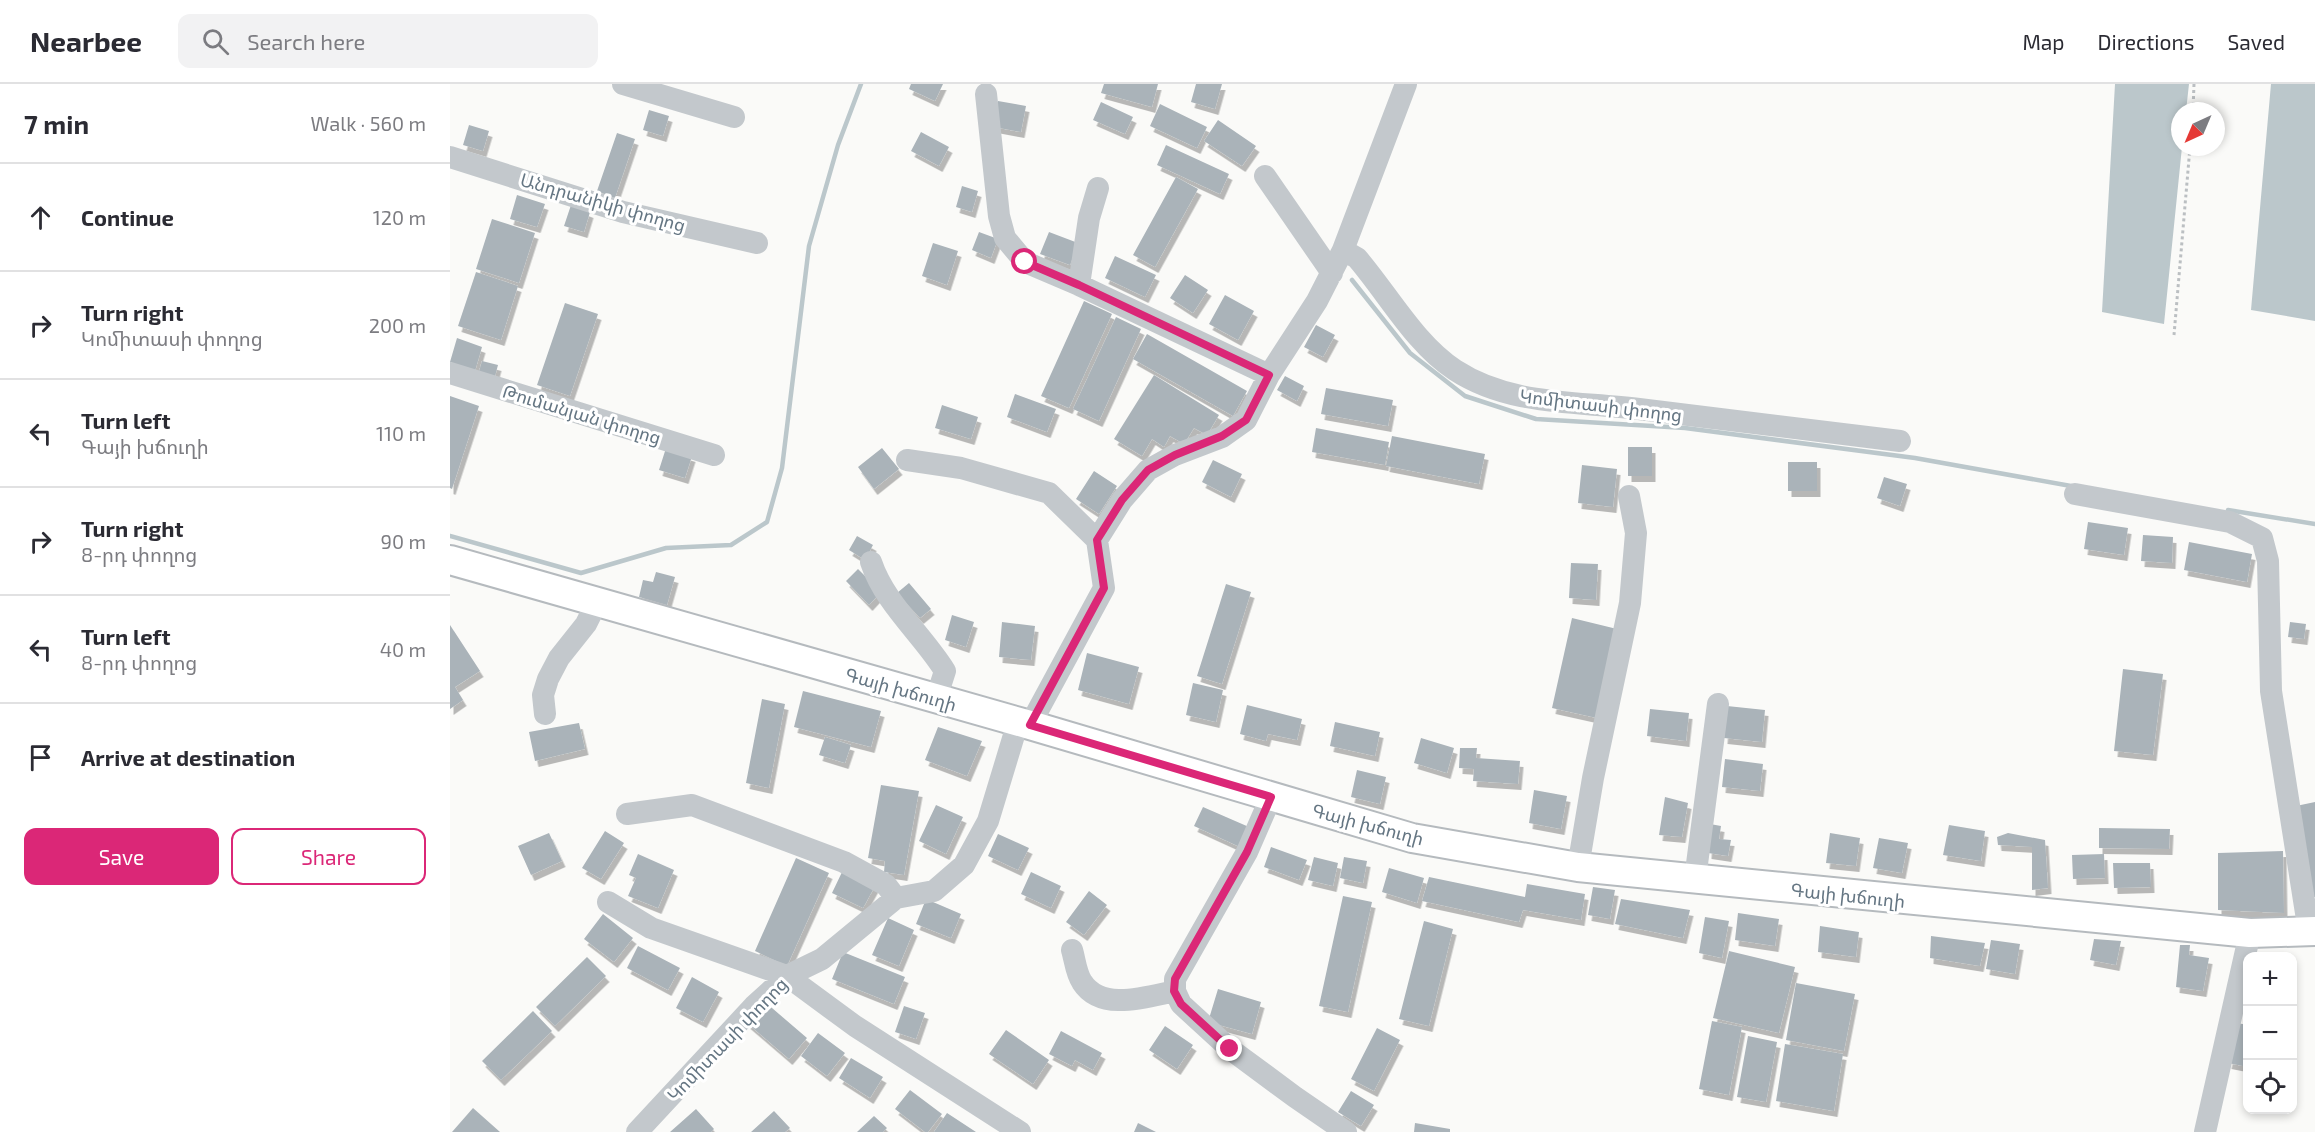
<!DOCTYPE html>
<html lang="en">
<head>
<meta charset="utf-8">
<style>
  body { margin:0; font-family:"Exo 2","Noto Sans Armenian",sans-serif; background:#f2f2f3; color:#2b2b33 }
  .controls { position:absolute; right:18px; bottom:18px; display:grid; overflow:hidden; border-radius:12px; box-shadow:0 3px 9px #0003 }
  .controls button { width:54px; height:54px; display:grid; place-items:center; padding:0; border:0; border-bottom:2px solid #e1e1e2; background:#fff; color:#2b2b33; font:30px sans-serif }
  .compass { position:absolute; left:1721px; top:18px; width:54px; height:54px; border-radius:50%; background:#fff; box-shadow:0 3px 9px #0003; rotate:224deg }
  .stop { position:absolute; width:18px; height:18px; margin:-14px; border:4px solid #db2777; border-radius:50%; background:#fff }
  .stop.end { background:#db2777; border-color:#fff; box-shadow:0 2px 6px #0008 }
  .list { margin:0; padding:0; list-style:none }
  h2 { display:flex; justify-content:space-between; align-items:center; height:78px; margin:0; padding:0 24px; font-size:26px }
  h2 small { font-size:20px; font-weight:400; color:#7c7c81 }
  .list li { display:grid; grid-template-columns:39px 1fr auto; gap:18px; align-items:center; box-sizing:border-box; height:108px; padding:0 24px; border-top:2px solid #e1e1e2 }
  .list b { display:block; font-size:22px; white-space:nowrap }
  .list p { margin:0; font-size:20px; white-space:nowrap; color:#7c7c81 }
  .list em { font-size:20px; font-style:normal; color:#7c7c81 }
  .actions { display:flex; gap:12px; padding:18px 24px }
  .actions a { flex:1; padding:14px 0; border:2px solid #db2777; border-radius:12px; text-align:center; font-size:21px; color:#db2777 }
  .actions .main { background:#db2777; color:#fff }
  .icon { flex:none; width:33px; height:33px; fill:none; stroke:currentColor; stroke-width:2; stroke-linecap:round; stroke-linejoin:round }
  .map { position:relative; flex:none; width:1865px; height:1048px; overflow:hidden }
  header { display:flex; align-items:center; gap:36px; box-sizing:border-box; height:84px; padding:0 30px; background:#fff; border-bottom:2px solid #e1e1e2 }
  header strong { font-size:28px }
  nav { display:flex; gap:33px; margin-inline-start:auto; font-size:21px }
  .search { width:420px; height:54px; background:#f2f2f3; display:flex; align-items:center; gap:15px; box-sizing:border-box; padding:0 21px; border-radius:12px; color:#7c7c81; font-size:22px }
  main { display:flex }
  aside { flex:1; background:#fff }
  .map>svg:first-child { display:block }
  .water { fill:#bbc7cb }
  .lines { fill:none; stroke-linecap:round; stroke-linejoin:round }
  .stream { stroke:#bbc7cb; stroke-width:4.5 }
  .building { fill:#aab3b9; filter:url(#shadow) }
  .major-casing { stroke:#b5babe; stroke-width:32 }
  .path { stroke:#bbbfc2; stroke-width:3; stroke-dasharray:3 3; stroke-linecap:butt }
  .minor { stroke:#c3c8cc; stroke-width:22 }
  .major { stroke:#fff; stroke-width:28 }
  .route { stroke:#db2777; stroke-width:8 }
  .labels { text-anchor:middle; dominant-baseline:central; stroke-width:6; stroke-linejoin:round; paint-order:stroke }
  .street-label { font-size:18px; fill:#657683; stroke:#fff }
</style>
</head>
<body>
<header>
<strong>Nearbee</strong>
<div class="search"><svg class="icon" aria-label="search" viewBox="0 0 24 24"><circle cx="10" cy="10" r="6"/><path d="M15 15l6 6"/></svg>Search here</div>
<nav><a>Map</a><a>Directions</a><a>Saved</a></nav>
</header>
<main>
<aside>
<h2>7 min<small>Walk · 560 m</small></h2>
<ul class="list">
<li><svg class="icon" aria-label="ahead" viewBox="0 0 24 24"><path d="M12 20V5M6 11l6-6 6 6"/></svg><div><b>Continue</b></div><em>120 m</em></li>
<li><svg class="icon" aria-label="right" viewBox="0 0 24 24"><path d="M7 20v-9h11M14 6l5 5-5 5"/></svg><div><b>Turn right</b><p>Կոմիտասի փողոց</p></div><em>200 m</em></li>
<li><svg class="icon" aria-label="left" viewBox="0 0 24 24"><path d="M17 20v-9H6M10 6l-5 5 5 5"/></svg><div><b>Turn left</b><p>Գայի խճուղի</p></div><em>110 m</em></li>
<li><svg class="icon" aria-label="right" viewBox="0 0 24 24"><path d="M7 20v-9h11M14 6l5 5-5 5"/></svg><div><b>Turn right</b><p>8-րդ փողոց</p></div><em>90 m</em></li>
<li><svg class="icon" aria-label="left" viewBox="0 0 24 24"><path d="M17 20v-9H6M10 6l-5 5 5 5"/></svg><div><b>Turn left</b><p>8-րդ փողոց</p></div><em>40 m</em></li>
<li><svg class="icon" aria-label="arrive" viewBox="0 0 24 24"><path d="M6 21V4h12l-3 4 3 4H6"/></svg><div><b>Arrive at destination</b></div></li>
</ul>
<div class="actions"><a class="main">Save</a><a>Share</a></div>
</aside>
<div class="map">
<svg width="1865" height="1048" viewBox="0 0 1865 1048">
  <defs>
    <filter id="shadow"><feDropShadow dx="3.5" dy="6" stdDeviation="0" flood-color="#0004"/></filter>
  </defs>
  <rect width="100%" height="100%" fill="#fafaf8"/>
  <!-- water -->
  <path class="water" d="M1665,0H1739L1736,27H1730V63H1732L1714,240L1652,228Z
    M1821,0H1865V237L1801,226Z"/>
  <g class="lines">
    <!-- stream -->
    <path class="stream" d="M902,196L960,269L1015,312L1086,335L1235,344L1465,374L1621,402
      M1778,426L1865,440
      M0,452L131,489L216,464L281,461L317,438L332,384L359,162L388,61L411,0"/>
  </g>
  <!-- building -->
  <path class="building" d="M461,0H493L485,17L459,5Z
    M654,0H708L702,23L651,9Z
    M746,0H772L765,25L741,18Z
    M548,17L576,22L571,48L544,43Z
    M651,18L683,33L675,50L643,36Z
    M710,20L757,43L747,64L700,42Z
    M199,26L219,32L213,52L193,46Z
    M768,36L806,62L792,82L754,57Z
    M19,41L39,47L33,67L13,61Z
    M471,48L499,63L489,82L461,67Z
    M167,49L185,55L165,114L147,107Z
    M716,61L779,90L770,110L707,81Z
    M726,93L748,105L705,183L683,171Z
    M512,102L528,107L522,128L506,123Z
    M67,111L95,120L87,143L60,135Z
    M121,121L140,128L134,148L114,142Z
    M42,135L85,149L69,199L26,185Z
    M529,148L548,155L541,174L522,166Z
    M599,148L628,159L620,181L590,170Z
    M483,159L508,167L497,201L472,192Z
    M665,172L706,191L695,213L655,194Z
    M26,188L68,202L51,256L8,242Z
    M735,191L758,206L743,229L720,214Z
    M775,211L804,227L788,256L759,240Z
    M634,217L662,230L619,324L591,312Z
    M115,219L148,230L120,312L87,301Z
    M666,233L691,245L649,337L623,325Z
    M866,241L885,251L873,273L854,263Z
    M697,250L797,307L783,332L683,275Z
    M7,254L32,263L25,287L0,278Z
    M32,277L48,281L44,296L28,291Z
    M704,291L769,331L757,351L744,344L734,360L720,352L714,363L702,355L692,372L664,355Z
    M835,292L854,302L847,317L827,306Z
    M876,304L943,316L938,342L871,330Z
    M565,310L606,325L597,348L557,333Z
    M0,312L29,322L2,405L0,404Z
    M492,321L528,333L521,355L485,344Z
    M866,344L939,358L935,381L862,368Z
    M942,352L1035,370L1029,400L936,382Z
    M1178,363H1202V392H1178Z
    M216,364L242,372L235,394L209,386Z
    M432,364L449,385L424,405L408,383Z
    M763,376L792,390L781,413L752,398Z
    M1338,378H1367V407H1338Z
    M1132,381L1167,385L1163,423L1128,419Z
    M644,387L667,402L649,430L626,415Z
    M1434,393L1457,400L1450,422L1427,414Z
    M1638,438L1678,444L1674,471L1634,465Z
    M1693,451L1723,453L1722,479L1691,477Z
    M407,452L423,461L415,476L399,466Z
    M1739,458L1802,470L1797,498L1734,486Z
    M1121,479L1148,480L1146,516L1119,514Z
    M408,485L431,508L419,521L396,497Z
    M206,488L225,493L217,521L189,513L193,496L203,498Z
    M459,499L481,525L470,534L447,509Z
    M776,500L801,508L772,600L747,592Z
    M502,531L524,538L516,563L495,556Z
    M1122,534L1167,545L1147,634L1102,624Z
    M552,538L585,542L581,576L549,573Z
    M1840,538L1856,540L1854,555L1838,553Z
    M0,541L30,587L5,603L13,616L0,625Z
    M637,569L689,583L679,620L628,606Z
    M1673,585L1713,590L1703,671L1664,667Z
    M743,599L773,606L766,638L736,631Z
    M353,607L431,627L421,663L344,643Z
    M312,615L335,620L319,704L296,699Z
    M797,621L852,635L847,656L818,650L816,657L790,650Z
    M1277,622L1315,626L1312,658L1274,654Z
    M1200,625L1239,629L1236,657L1197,652Z
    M885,638L930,648L925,672L880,662Z
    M129,639L135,665L85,677L79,648Z
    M488,643L532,657L517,692L475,676Z
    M375,653L401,661L395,679L369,671Z
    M971,654L1004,664L997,689L964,679Z
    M1010,664H1027L1026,674L1070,677L1068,700L1023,697L1024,685L1009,684Z
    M1275,675L1313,680L1310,707L1272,703Z
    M907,686L936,693L930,720L901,713Z
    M431,701L469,707L454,791L434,788L435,777L418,774Z
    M1084,706L1117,712L1111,745L1079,739Z
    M1215,713L1238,719L1232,753L1209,751Z
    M1865,718V813H1864L1846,722Z
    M486,721L513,733L496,770L469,757Z
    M753,723L799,743L790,763L744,742Z
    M1260,740L1271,742L1269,755L1281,756L1278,772L1258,769Z
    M1499,741L1535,747L1531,777L1493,771Z
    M1649,744L1720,745L1719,765L1649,764Z
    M155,747L174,759L151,795L132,784Z
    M99,749L112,777L81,791L68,762Z
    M1380,749L1410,754L1406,782L1376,779Z
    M1558,749L1595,756L1598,804L1582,806V763L1548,761L1547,753Z
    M548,750L579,764L568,786L538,772Z
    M1429,754L1458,759L1452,789L1423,784Z
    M821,763L857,776L849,796L814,783Z
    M1833,767L1834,829L1768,826V769Z
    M188,770L224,786L208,824L178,812L186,794L179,791Z
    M1654,770L1655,794L1623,795L1622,771Z
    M864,773L888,779L883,802L858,796Z
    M894,773L917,777L913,799L890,794Z
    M346,774L379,789L337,882L305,867Z
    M1663,779H1700L1701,803L1664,804Z
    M939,784L974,794L967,819L932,808Z
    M393,786L425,802L413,824L382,809Z
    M581,788L611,802L601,824L571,810Z
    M979,793L1075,813L1077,800L1135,810L1131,836L1073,826L1069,838L972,817Z
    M1143,803L1165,806L1160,835L1138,831Z
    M639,807L657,821L634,851L616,838Z
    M893,812L922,818L898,928L869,922Z
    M476,815L511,830L501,854L466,840Z
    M1171,815L1240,826L1233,854L1165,840Z
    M1288,829L1329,835L1325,862L1285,856Z
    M153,830L183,854L164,878L134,855Z
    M1255,833L1279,837L1272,874L1249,869Z
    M438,834L464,846L449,882L422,871Z
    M974,837L1003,845L979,942L949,935Z
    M1370,842L1409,848L1406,873L1368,868Z
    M1481,852L1535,859L1530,882L1480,874Z
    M1644,855L1671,857L1666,881L1640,876Z
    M1541,856L1570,860L1565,890L1536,885Z
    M1730,861H1740L1739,871L1759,874L1753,907L1726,903Z
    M188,862L230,884L218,906L177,884Z
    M1279,867L1345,883L1329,949L1263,934Z
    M393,868L455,893L444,920L382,895Z
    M137,873L156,892L105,942L86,923Z
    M242,893L269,908L253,938L226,924Z
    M1346,899L1405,910L1394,967L1336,956Z
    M768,905L811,918L802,950L758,938Z
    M315,918L357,954L339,975L297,939Z
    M454,922L475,929L466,955L445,948Z
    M83,927L102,947L51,996L32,977Z
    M1262,937L1292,943L1279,1011L1249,1005Z
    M1787,939L1798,941V983L1778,979Z
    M715,942L743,961L727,985L699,966Z
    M927,944L950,956L924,1007L901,995Z
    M556,946L599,976L583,1000L539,970Z
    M611,947L652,969L643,986L625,976L622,982L599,970Z
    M368,949L395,969L377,992L351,972Z
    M1298,952L1327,958L1316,1018L1287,1013Z
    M1335,960L1393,970L1384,1027L1326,1017Z
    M401,974L433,993L420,1014L389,994Z
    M460,1006L492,1030L478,1048H475L445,1025Z
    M901,1007L924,1021L911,1042L888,1028Z
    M23,1024L50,1048H2Z
    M246,1025L264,1045L261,1048H220Z
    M324,1027L340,1044L335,1048H301Z
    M497,1029L526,1048H484Z
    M424,1032L437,1044L433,1048H407Z
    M688,1039L706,1048H684Z
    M965,1039L1000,1045V1048H964Z"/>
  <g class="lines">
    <!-- major casing -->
    <g class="major-casing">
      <path id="major" d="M0,476L580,641L962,754L1128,783L1800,849L1865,847"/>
    </g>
    <!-- path -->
    <path class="path" d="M1743,27L1744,0
      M1724,251L1740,63"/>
    <!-- minor -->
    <path class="minor" d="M173,0L284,33
      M536,10L549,132L555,154L575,178L629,201L819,291
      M0,73L173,128L307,159
      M815,92L882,189
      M893,166L907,174C938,210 965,260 1005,286C1060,322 1127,317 1189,325C1276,336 1363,347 1450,357
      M629,201L639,134L648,104
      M0,289L264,371
      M457,376L511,384L599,409L647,456
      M1625,410L1780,438L1812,454L1818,477L1821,607L1859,848
      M421,478C435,520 472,550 495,587L486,615
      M95,630L93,611L98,595L109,574L136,540L147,518
      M580,641L654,504L647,456L672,416L698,386L725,371L772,353L796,336L819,291L867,217L893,166L956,0
      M821,713L797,768L725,895V907L731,920L780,965L845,1013L896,1048
      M177,730L242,721L394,778L436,801L446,814
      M1128,783L1143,694L1180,519L1186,449L1179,412
      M1245,795L1268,620
      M158,818L201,844L337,892L405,942L570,1048
      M622,866C625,876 626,889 632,898C651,928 696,913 725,907
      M187,1048L304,922L337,892L372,875L446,814L484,807L514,781L538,737L568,638
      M1755,1048L1800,849"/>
    <!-- major -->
    <use href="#major" class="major"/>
  </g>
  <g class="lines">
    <!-- route -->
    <path class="route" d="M575,178L629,201L819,291L796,336L772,352L725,371L698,386L672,416L647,456L654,504L580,641L821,713L797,768L725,895L724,907L731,920L780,965"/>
  </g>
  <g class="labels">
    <!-- street labels -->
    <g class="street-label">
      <text transform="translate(153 118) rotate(16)">Անդրանիկի փողոց</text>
      <text transform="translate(1151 321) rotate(7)">Կոմիտասի փողոց</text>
      <text transform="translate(132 330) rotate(17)">Թումանյան փողոց</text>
      <text transform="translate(451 605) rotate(16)">Գայի խճուղի</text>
      <text transform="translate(918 740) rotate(15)">Գայի խճուղի</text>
      <text transform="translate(1398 811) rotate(6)">Գայի խճուղի</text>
      <text transform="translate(277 955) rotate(-46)">Կոմիտասի փողոց</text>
    </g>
  </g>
</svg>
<div class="controls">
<button>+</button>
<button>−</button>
<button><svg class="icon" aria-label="locate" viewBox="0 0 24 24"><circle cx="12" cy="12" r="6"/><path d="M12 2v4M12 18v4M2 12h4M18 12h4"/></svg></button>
</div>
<svg class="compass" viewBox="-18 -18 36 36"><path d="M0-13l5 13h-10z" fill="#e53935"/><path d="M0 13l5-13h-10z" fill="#7c7c81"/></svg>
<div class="stop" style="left:575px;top:178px"></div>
<div class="stop end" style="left:780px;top:965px"></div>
</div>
</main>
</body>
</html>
